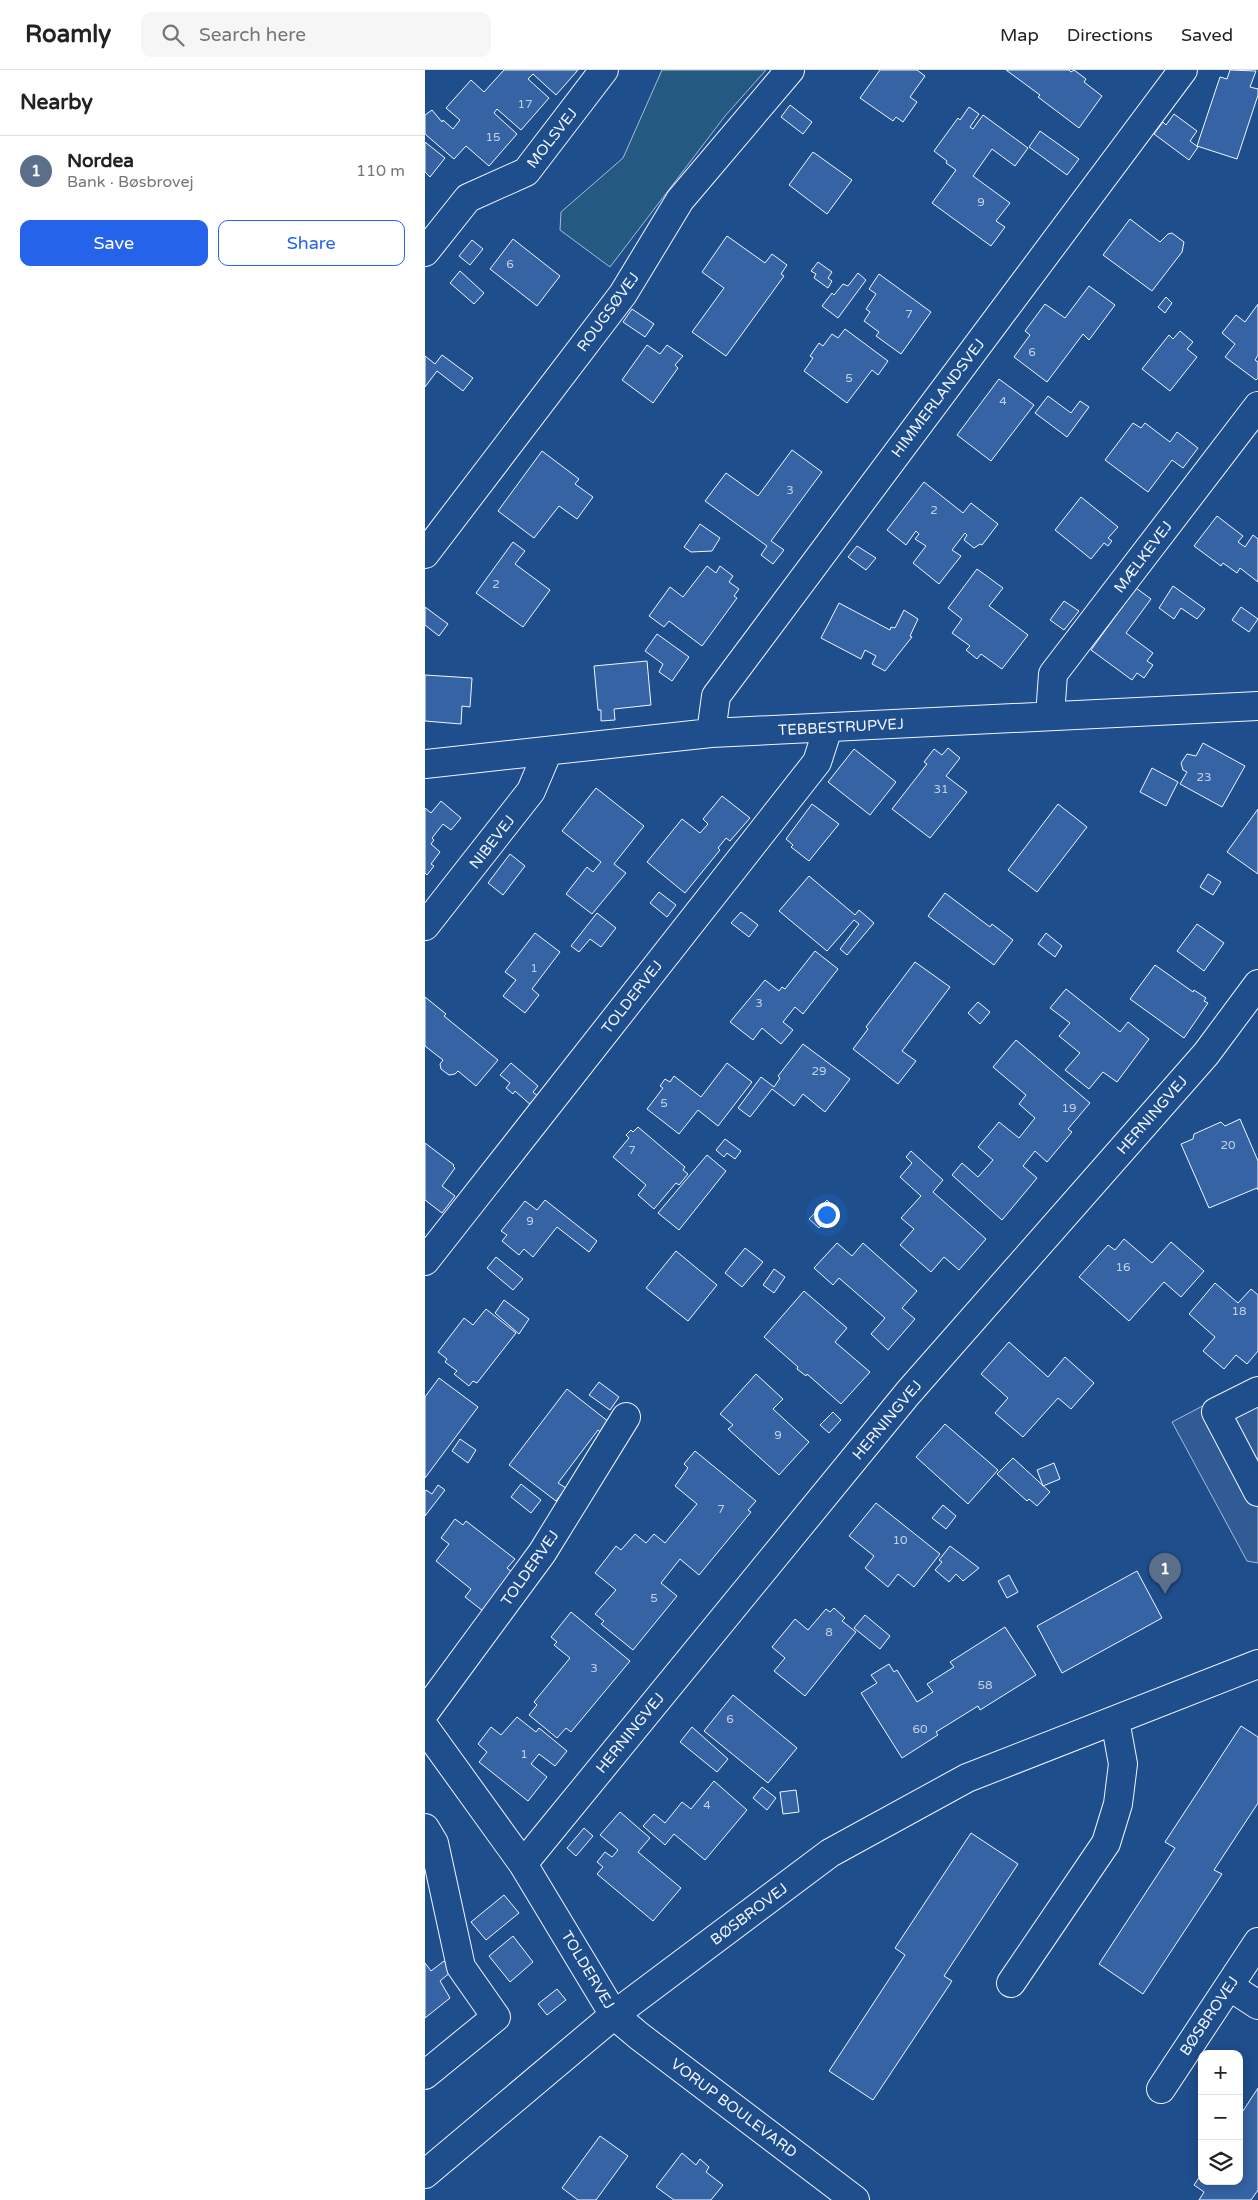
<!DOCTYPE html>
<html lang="en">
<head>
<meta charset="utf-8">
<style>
  body { margin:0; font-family:"Varela Round",sans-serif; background:#f6f6f6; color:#222 }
  .controls { position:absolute; right:15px; bottom:15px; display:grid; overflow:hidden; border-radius:10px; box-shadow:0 2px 12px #0003 }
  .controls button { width:45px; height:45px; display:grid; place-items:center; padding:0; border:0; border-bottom:1px solid #e0e0e0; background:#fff; color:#222; font:25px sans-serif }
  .you { position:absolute; left:401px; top:1144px; width:18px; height:18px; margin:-12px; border:4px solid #fff; border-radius:50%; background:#1a73e8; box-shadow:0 0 0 8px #1a73e833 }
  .badge { display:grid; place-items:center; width:32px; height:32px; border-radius:50%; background:#2563eb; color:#fff; font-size:16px; font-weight:700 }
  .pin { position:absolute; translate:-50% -41px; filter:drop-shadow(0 1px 2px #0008) }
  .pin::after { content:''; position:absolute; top:26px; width:18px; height:15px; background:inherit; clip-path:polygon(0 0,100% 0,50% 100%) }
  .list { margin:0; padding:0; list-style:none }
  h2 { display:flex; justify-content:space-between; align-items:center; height:65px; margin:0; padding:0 20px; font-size:21px }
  h2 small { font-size:16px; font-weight:400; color:#767676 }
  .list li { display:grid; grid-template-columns:32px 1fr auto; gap:15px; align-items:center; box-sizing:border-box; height:70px; padding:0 20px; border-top:1px solid #e0e0e0 }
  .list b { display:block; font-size:19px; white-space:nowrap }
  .list p { margin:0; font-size:16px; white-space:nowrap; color:#767676 }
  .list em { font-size:16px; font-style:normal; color:#767676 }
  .actions { display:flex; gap:10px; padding:15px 20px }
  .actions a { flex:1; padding:11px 0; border:1px solid #2563eb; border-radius:10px; text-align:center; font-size:18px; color:#2563eb }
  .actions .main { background:#2563eb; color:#fff }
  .icon { flex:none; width:28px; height:28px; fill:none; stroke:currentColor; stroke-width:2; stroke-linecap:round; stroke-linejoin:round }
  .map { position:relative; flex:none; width:833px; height:2130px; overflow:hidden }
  header { display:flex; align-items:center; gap:30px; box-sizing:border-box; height:70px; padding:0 25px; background:#fff; border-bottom:1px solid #e0e0e0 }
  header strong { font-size:24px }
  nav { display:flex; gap:28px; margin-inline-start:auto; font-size:18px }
  .search { width:350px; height:45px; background:#f6f6f6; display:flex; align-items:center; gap:12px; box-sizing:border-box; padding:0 18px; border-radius:10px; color:#767676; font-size:19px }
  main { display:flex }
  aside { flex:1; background:#fff }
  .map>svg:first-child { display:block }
  .green { fill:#245a82; stroke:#a8bbd7 }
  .parking { fill:#305b95; stroke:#a8bbd7 }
  .building { fill:#3563a3; stroke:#f2f6ff }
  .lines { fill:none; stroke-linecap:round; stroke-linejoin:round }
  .minor-casing { stroke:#f2f6ff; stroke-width:30 }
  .minor { stroke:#1f4e8c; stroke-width:28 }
  .labels { text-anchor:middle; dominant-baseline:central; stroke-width:4; stroke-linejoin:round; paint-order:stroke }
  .number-label { font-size:12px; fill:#c3d1e8 }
  .street-label { font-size:15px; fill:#f2f6ff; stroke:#1f4e8c }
</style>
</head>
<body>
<header>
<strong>Roamly</strong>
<div class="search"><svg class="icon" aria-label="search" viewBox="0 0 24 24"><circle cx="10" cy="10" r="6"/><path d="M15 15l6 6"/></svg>Search here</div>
<nav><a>Map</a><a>Directions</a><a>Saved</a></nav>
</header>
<main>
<aside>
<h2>Nearby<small></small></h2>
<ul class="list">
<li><span class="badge" style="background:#5c6f8a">1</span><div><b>Nordea</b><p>Bank · Bøsbrovej</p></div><em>110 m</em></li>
</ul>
<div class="actions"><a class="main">Save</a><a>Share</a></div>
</aside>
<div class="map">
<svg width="833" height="2130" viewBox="0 0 833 2130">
  <rect width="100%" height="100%" fill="#1f4e8c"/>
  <!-- green -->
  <path class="green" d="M237,0H341L300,46L185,197L135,160L136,142L198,88Z"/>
  <!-- parking -->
  <path class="parking" d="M833,1307V1493L822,1491L747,1352Z"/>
  <!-- building -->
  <path class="building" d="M79,0H153L131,25L108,4L103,9L124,28L96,60L72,39L69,43L92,64L64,96L41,76L29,89L0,64V45L7,40L17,52L18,50L28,59L35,50L21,38L46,10L59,22Z
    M455,0H492L500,6L485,27L492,32L478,52L471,47L468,51L435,28Z
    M581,0H644L646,2L649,0L661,9L659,12L677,26L654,58L613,27L615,25Z
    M805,0L831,1L825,17L833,19V25L812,89L772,76L795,7L802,9Z
    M365,35L387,52L378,64L356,47Z
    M544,37L554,44L545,57L548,59L558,45L603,78L590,96L567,79L548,106L585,133L571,151L580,157L566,176L507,133L531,100L521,93L522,91L509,81L533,48L535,50Z
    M749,44L772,61L765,71L773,77L764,90L729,64L738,52L741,55Z
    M615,61L654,89L642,105L604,77Z
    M0,72L20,88L5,107L0,102Z
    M388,82L427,110L402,144L364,115Z
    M705,149L735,172L743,164L747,163L759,172L757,182L727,221L678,185Z
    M302,166L340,193L347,184L362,195L356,204L359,206L301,286L267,262L299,218L277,202Z
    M88,169L135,206L112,236L65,199Z
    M47,170L58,179L45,195L34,186Z
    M393,192L407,202L403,208L407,211L403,218L389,208L391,204L386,201Z
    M35,201L59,223L49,234L25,213Z
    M433,203L441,210L413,248L397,236L407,223L409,225L418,214L423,216Z
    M454,204L506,242L476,284L451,266L454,262L439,251L445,242L441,239L451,224L444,219Z
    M664,216L690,235L664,270L658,264L622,312L589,287L605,265L600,261L620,234L640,248Z
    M741,227L747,233L740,243L733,237Z
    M833,234V285L830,290L833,292V308L831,310L800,287L810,274L797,263L811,245L820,252Z
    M207,239L229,254L220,267L198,252Z
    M420,259L463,291L453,305L447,300L422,333L379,301L388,288L385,286L394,273L398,276L407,264L413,268Z
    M755,261L768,272L762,279L772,287L745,321L717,299L744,265L748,269Z
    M222,275L235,284L242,275L258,286L250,295L253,298L228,333L197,310Z
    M17,285L48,308L38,321L12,301L0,317V286L10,294Z
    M574,309L609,335L566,391L532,365Z
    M623,326L646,343L655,331L664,337L642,367L610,343Z
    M708,353L716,358L720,353L745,372L752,362L773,378L758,398L747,390L723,422L680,390Z
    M367,380L397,402L346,471L359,480L348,494L336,485L342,476L280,431L301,403L333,426Z
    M117,381L154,409L150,414L168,427L152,449L134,436L109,468L73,441Z
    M499,412L538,443L546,433L573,454L557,475L555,474L549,478L539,470L542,465L540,463L527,480L536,486L514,514L488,493L501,476L490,469L494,464L491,461L481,475L462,460Z
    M656,427L693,457L683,468L687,471L683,476L679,473L666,489L630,460Z
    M792,446L818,466L813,472L820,477L828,465L833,469V512L815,498L812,503L798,493L796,496L769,476Z
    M275,454L295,468L287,481L266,482L259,477Z
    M88,472L100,481L90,494L125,520L98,557L51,523Z
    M432,476L451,488L441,500L423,487Z
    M282,496L291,503L295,496L308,506L304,512L314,519L309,526L312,528L277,576L244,551L239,557L224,546L245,517L258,527Z
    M552,499L578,518L564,536L603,565L577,599L556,584L552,589L541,580L545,576L527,563L537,549L523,538Z
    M748,516L780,539L772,549L756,538L749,549L734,538Z
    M711,518L726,529L701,563L728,583L722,591L728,595L719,608L712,603L707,610L666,580Z
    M639,531L654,541L639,560L625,550Z
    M414,533L465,560L466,557L470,558L479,540L493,549L485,566L487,567L460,601L447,594L451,586L440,580L436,589L396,568Z
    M0,537L23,554L14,566L0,555Z
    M816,537L833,549L824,562L807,550Z
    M232,564L264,587L247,611L234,602L238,594L220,581Z
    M222,591L226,635L189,639L190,650L176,651V640H173L169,596Z
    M0,605L47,608L45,637L37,636L36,654L0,651Z
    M778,673L820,696L797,737L755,714L762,702L758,700L756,693L762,684L771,686Z
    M523,678L535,688L521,706L542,722L505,768L467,739L502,694L499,692L509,679L517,685Z
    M429,679L471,712L445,745L403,712Z
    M727,698L753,712L741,736L715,722Z
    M171,718L219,756L189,794L201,803L167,844L141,824L162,797L168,802L176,792L137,761Z
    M297,726L325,748L305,771L301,768L293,778L295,780L260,823L222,792L257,749L275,763L283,754L278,749Z
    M16,731L36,748L26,760L18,754L7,768L9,770L6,774L15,782L6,794L9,796L2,805L0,803V738L6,743Z
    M387,734L414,754L384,791L366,777L368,775L361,769Z
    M633,734L662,757L612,822L583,800Z
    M833,739V804L802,782Z
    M85,784L100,796L78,825L63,813Z
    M783,804L796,812L788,825L775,817Z
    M384,806L430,845L434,840L449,853L422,885L415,879L434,854L429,850L402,881L354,841Z
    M234,822L251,835L242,847L225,833Z
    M520,823L565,857L567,854L588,870L569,895L503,846Z
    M316,842L333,855L324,867L306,853Z
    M172,843L191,858L176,877L165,869L154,882L146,876Z
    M772,854L799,873L779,901L752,881Z
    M110,863L135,882L107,919L114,925L100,943L78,926L91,910L80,902Z
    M621,863L637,876L630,887L613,874Z
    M390,881L413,899L378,944L370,937L358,952L368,960L356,974L337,958L328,970L305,952L340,910L354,921L357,917L360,919Z
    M490,892L525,917L477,981L491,991L473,1014L428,979L443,959L441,957Z
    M730,895L768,922L769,920L781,928L779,931L783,933L759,968L705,929Z
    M641,919L695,962L703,952L724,969L692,1012L678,1002L664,1019L640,1000L655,983L634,966L645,953L625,938Z
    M0,927L21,944L19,946L73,990L51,1016L33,1001L30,1004L24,1005L16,999L15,994L18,990L0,976Z
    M553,932L565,942L555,954L543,943Z
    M591,970L665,1033L643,1059L647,1062L622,1092L610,1081L598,1096L612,1108L577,1150L527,1105L537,1093L553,1107L568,1090L553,1077L574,1052L594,1068L610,1048L594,1034L601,1025L568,997Z
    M378,974L425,1009L400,1042L378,1024L369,1036L347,1019L325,1047L313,1038L336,1007L349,1017L355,1008L353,1006Z
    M86,993L113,1016L108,1022L114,1027L107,1036L90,1021L88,1024L81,1018L85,1013L75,1005Z
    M302,993L327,1012L293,1056L273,1040L254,1064L222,1039L238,1018L235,1016L240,1009L245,1012L249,1006L276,1027Z
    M815,1049L833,1091V1120L832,1118L784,1138L756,1074L768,1069L769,1064L796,1052L800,1056Z
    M213,1057L260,1097L258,1100L263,1104L254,1115L251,1113L229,1139L213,1125L221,1115L188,1087L204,1068L201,1065L206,1060L208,1062Z
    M300,1069L316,1081L310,1089L302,1083L299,1087L291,1080Z
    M0,1073L29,1095L28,1096L30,1098L17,1116L30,1126L17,1143L0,1130Z
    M486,1081L518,1110L508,1122L561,1169L534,1200L519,1187L506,1202L475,1175L489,1159L476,1148L496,1126L475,1107L487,1093L481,1087Z
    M282,1085L301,1101L254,1160L233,1143Z
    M120,1130L172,1171L164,1182L132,1157L108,1187L99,1179L94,1185L77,1171L82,1165L76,1161L100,1131L112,1140Z
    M402,1130L411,1139L394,1158L384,1149Z
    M699,1169L727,1193L746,1172L779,1201L756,1227L739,1212L704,1251L654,1207L683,1175L690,1180Z
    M412,1173L427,1186L438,1173L492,1221L477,1238L490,1249L463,1280L446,1264L460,1248L414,1208L408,1215L389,1198Z
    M320,1178L338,1192L317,1217L300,1203Z
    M251,1181L292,1215L263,1251L221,1218Z
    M71,1187L98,1209L88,1220L62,1198Z
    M349,1199L360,1207L349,1223L338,1215Z
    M790,1213L813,1233L826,1219L833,1225V1281L822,1294L811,1285L799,1299L778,1281L790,1267L764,1244Z
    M379,1221L422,1258L410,1272L445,1302L416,1334L382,1304L381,1306L372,1299L373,1297L339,1267Z
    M79,1230L104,1249L94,1264L70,1243Z
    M61,1239L91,1263L52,1313L48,1311L44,1316L29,1304L32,1301L20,1292L22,1289L13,1282L39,1248L48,1255Z
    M584,1272L623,1307L640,1287L669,1313L646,1339L633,1328L598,1367L570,1343L583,1328L556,1304Z
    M331,1304L358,1329L348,1339L384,1372L354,1405L303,1359L308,1355L295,1344Z
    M14,1308L53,1337L0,1408V1327Z
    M174,1312L194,1327L185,1340L164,1325Z
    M142,1319L189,1356L180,1366L173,1360L133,1413L141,1418L131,1431L84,1395Z
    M408,1342L416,1350L404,1363L395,1355Z
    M520,1354L573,1400L543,1434L491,1387Z
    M35,1369L51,1380L43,1393L27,1381Z
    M270,1381L331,1431L323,1440L326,1442L274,1505L255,1489L236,1513L252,1526L208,1580L176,1554L179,1551L170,1544L191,1520L170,1503L191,1476L196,1480L210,1464L221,1473L229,1464L240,1473L272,1434L250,1416L263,1398L259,1394Z
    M588,1388L625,1422L612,1436L604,1429L602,1431L572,1404Z
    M629,1393L635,1409L618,1416L612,1400Z
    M96,1414L116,1430L106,1443L86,1427Z
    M13,1415L20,1420L0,1446V1421L1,1420L7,1424Z
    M451,1433L515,1484L489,1517L473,1504L463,1517L440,1498L449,1486L424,1466Z
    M518,1435L531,1446L521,1459L507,1448Z
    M30,1449L38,1455L41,1451L90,1489L82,1498L88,1503L58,1541L40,1527L46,1519L11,1491L24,1474L16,1468Z
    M525,1476L554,1498L538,1511L531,1504L524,1512L510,1500L517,1492L514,1490Z
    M712,1501L737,1548L637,1603L612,1556Z
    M584,1505L593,1522L582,1528L573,1511Z
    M409,1538L420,1548L417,1551L431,1562L380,1626L349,1601L360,1588L347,1577L370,1549L383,1560L401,1539L405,1542Z
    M146,1542L205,1591L146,1662L141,1658L132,1668L104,1645L112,1635L109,1632L145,1588L129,1575L132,1572L126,1567Z
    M440,1545L465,1566L455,1579L429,1558Z
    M580,1557L611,1605L555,1640L553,1636L511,1662L513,1665L477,1688L436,1623L452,1613L446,1605L464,1594L469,1602L472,1600L492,1632L508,1622L502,1614L529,1597L525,1592Z
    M308,1625L372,1678L343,1713L279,1661Z
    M92,1647L111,1662L114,1658L142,1681L130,1696L114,1684L106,1694L122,1707L103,1731L54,1692L62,1682L53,1674L66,1657L76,1665Z
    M816,1656L833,1667V1733L789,1800L797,1804L718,1924L674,1894L750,1778L740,1772Z
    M267,1657L303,1689L292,1702L255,1672Z
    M289,1711L322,1740L280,1790L249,1764L240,1775L218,1756L229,1744L240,1753L257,1732L266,1739Z
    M337,1717L351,1728L342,1740L328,1728Z
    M371,1720L374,1742L358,1744L355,1722Z
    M195,1742L225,1768L213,1782L256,1818L228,1851L172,1804L178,1797L172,1792L180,1782L187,1787L193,1780L175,1765Z
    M159,1758L168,1766L151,1786L142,1778Z
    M546,1763L593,1794L519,1906L527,1911L448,2030L404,2001L480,1885L470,1878Z
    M79,1825L94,1843L61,1870L46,1852Z
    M88,1866L108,1892L85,1912L64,1886Z
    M19,1891L27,1901L15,1911L25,1928L0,1948V1893L6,1901Z
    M132,1919L141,1930L122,1945L113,1934Z
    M833,2018V2120L826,2130H774L779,2122L769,2115L777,2103V2111H814V2047Z
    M175,2066L203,2086L171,2130H153L137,2118Z
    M257,2083L271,2095L275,2089L284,2097L281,2102L298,2115L286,2130H249L231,2117Z"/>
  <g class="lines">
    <!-- minor casing -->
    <g class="minor-casing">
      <path id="minor" d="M0,182L43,128L101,102L179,0
        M0,484L198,224L255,130L365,0
        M625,646L628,604L833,336
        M286,663L291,626L758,0
        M0,694L286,663L833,636
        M0,856L106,721L123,681
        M0,1191L392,692L403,658
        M833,1321L791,1342L833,1422
        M0,1642L117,1483L201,1347
        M0,1658L98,1794L189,1945L214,1966L430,2130
        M0,1758L9,1773L36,1897L71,1947L0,2005
        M98,1794L483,1323L781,984L833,914
        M586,1913L681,1773L693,1734L698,1694L690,1650
        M804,1916L833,1935
        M736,2019L833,1872
        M0,2104L189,1945L405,1783L542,1708L833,1594"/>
    </g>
    <!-- minor -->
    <use href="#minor" class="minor"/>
  </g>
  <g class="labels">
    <!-- number labels -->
    <g class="number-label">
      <text x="100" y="34">17</text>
      <text x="68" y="67">15</text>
      <text x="556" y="132">9</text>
      <text x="85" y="194">6</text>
      <text x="484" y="244">7</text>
      <text x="607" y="282">6</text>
      <text x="424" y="308">5</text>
      <text x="578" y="331">4</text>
      <text x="365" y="420">3</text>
      <text x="509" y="440">2</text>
      <text x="71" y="514">2</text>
      <text x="779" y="707">23</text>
      <text x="516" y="719">31</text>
      <text x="109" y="898">1</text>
      <text x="334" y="933">3</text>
      <text x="394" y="1001">29</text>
      <text x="239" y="1033">5</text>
      <text x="644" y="1038">19</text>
      <text x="803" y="1075">20</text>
      <text x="207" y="1080">7</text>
      <text x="105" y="1151">9</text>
      <text x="698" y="1197">16</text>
      <text x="814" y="1241">18</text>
      <text x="353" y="1365">9</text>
      <text x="296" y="1439">7</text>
      <text x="475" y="1470">10</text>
      <text x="229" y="1528">5</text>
      <text x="404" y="1562">8</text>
      <text x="169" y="1598">3</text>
      <text x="560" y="1615">58</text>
      <text x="305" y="1649">6</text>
      <text x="495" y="1659">60</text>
      <text x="99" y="1684">1</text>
      <text x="282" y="1735">4</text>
    </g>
    <!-- street labels -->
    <g class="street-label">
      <text transform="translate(127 68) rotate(-52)">MOLSVEJ</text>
      <text transform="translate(183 242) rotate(-54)">ROUGSØVEJ</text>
      <text transform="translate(513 328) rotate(-53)">HIMMERLANDSVEJ</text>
      <text transform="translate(718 487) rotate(-53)">MÆLKEVEJ</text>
      <text transform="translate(416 657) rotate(-3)">TEBBESTRUPVEJ</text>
      <text transform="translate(67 772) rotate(-52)">NIBEVEJ</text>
      <text transform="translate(207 927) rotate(-52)">TOLDERVEJ</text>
      <text transform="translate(727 1045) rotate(-49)">HERNINGVEJ</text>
      <text transform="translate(462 1350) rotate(-50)">HERNINGVEJ</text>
      <text transform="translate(105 1498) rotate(-55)">TOLDERVEJ</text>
      <text transform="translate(205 1663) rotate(-51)">HERNINGVEJ</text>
      <text transform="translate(324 1844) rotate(-37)">BØSBROVEJ</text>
      <text transform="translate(163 1900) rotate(59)">TOLDERVEJ</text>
      <text transform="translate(784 1946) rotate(-56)">BØSBROVEJ</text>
      <text transform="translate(309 2038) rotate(37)">VORUP BOULEVARD</text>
    </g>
  </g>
</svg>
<div class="controls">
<button>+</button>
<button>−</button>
<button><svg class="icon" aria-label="layers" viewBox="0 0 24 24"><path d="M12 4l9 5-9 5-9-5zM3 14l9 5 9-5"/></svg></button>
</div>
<div class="you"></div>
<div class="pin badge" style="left:740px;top:1524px;background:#5c6f8a">1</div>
</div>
</main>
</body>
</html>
